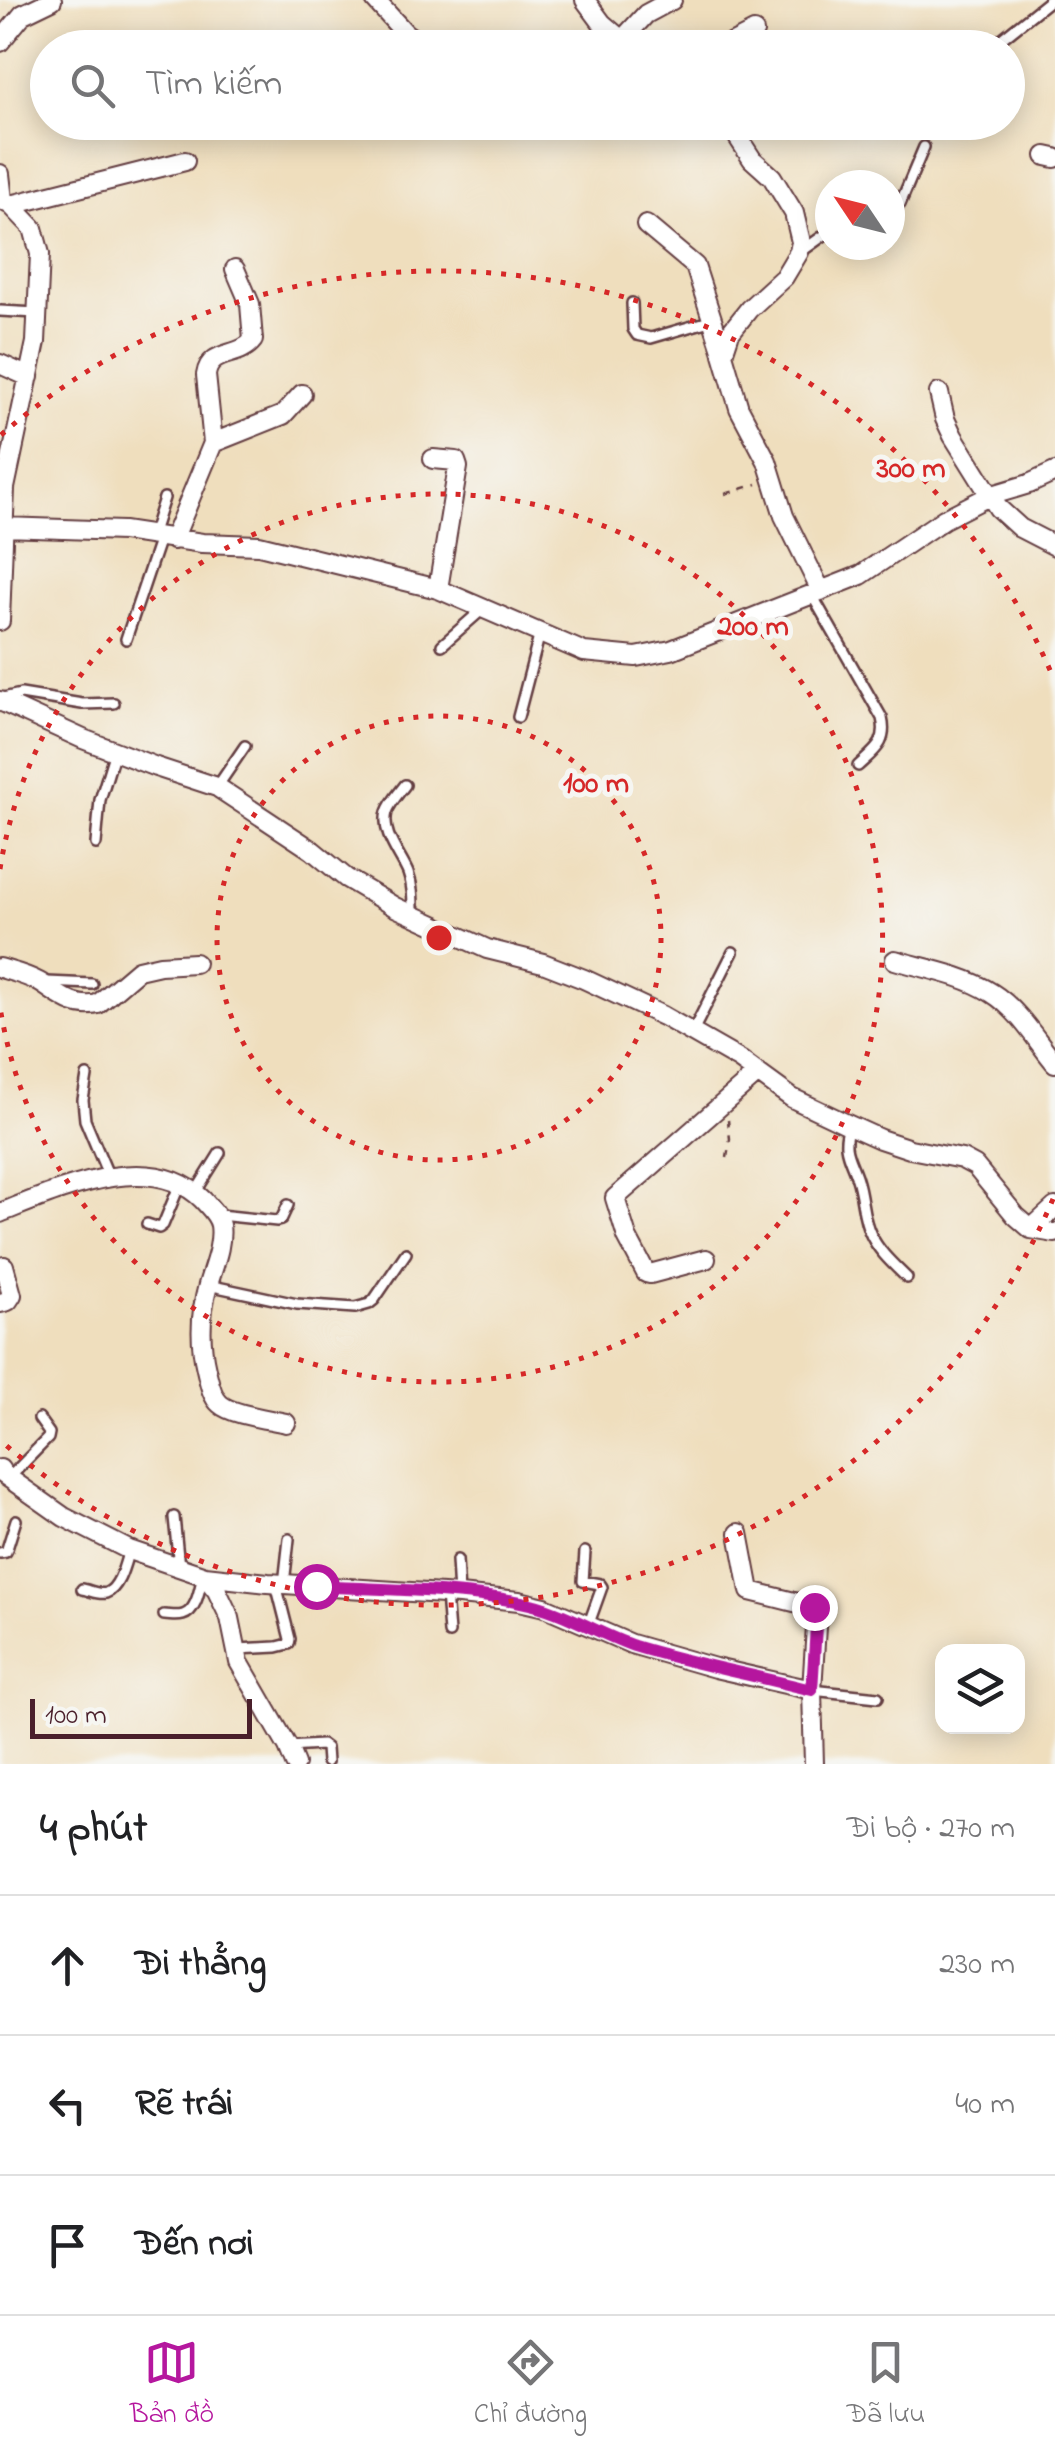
<!DOCTYPE html>
<html lang="vi">
<head>
<meta charset="utf-8">
<style>
  body { margin:0; font-family:"Indie Flower",sans-serif; background:#f2f2f2; color:#202124 }
  .controls { position:absolute; right:30px; bottom:30px; display:grid; overflow:hidden; border-radius:20px; box-shadow:0 5px 25px #0003 }
  .controls button { width:90px; height:90px; display:grid; place-items:center; padding:0; border:0; border-bottom:2px solid #e0e0e0; background:#fff; color:#202124; font:50px sans-serif }
  .compass { position:absolute; left:815px; top:170px; width:90px; height:90px; border-radius:50%; background:#fff; box-shadow:0 5px 25px #0003; rotate:305deg }
  .scale { position:absolute; left:30px; bottom:25px; width:222px; box-sizing:border-box; padding-left:10px; border:5px solid #4a1f2b; border-top:0; font-size:28px; line-height:35px; white-space:nowrap; color:#4a1f2b; -webkit-text-stroke:8px #f6f6f2; paint-order:stroke }
  .stop { position:absolute; width:30px; height:30px; margin:-22px; border:8px solid #b5179e; border-radius:50%; background:#fff }
  .stop.end { background:#b5179e; border-color:#fff; box-shadow:0 2px 10px #0008 }
  .list { margin:0; padding:0; list-style:none }
  h2 { display:flex; justify-content:space-between; align-items:center; height:130px; margin:0; padding:0 40px; font-size:42px }
  h2 small { font-size:32px; font-weight:400; color:#757577 }
  .list li { display:grid; grid-template-columns:65px 1fr auto; gap:30px; align-items:center; box-sizing:border-box; height:140px; padding:0 40px; border-top:2px solid #e0e0e0 }
  .list b { display:block; font-size:38px; white-space:nowrap }
  .list em { font-size:32px; font-style:normal; color:#757577 }
  .icon { flex:none; width:55px; height:55px; fill:none; stroke:currentColor; stroke-width:2; stroke-linecap:round; stroke-linejoin:round }
  .map { position:relative; flex:none; width:1055px; height:1764px; overflow:hidden }
  .search { position:absolute; background:#fff; box-shadow:0 5px 25px #0003; left:30px; right:30px; top:30px; height:110px; display:flex; align-items:center; gap:25px; box-sizing:border-box; padding:0 35px; border-radius:55px; color:#757577; font-size:38px }
  .sheet { height:550px; background:#fff }
  nav { display:flex; justify-content:space-around; align-items:center; box-sizing:border-box; height:140px; border-top:2px solid #e0e0e0; background:#fff; font-size:28px; color:#757577 }
  nav a { display:grid; justify-items:center; gap:5px }
  nav .on { color:#b5179e }
  .map>svg:first-child { display:block }
  .lines { fill:none; stroke-linecap:round; stroke-linejoin:round }
  .lane-casing { stroke:#633c41; stroke-width:14 }
  .street-casing { stroke:#633c41; stroke-width:22 }
  .path { stroke:#633c41; stroke-width:2.5; stroke-dasharray:8 8; stroke-linecap:butt }
  .lane { stroke:#fff; stroke-width:9 }
  .street { stroke:#fff; stroke-width:18 }
  .route { stroke:#b5179e; stroke-width:12 }
  .ring { fill:none; stroke:#d62828; stroke-width:5; stroke-dasharray:5 10 }
  .centre { fill:#d62828; stroke:#f6f6f2; stroke-width:5 }
  .ring-label { font-size:30px; text-anchor:middle; font-weight:bold; fill:#d62828; stroke:#f6f6f2; stroke-width:10; stroke-linejoin:round; paint-order:stroke }
</style>
</head>
<body>
<div class="map">
<svg width="1055" height="1764" viewBox="0 0 1055 1764">
  <rect width="100%" height="100%" fill="#f6f6f2"/>
  <filter id="ink" filterUnits="userSpaceOnUse"><feTurbulence type="fractalNoise" baseFrequency=".01" numOctaves="2"/><feDisplacementMap in="SourceGraphic" scale="20" xChannelSelector="R" yChannelSelector="G"/><feConvolveMatrix kernelMatrix="1 2 1 2 8 2 1 2 1" color-interpolation-filters="sRGB"/></filter>
  <filter id="wash" filterUnits="userSpaceOnUse"><feTurbulence type="fractalNoise" baseFrequency=".0048" numOctaves="4" result="noise"/><feDisplacementMap in="SourceGraphic" scale="40" xChannelSelector="R" yChannelSelector="G"/><feGaussianBlur stdDeviation="2.25" result="paint"/><feColorMatrix in="noise" values="0 0 0 0 0 0 0 0 0 0 0 0 0 0 0 0 0 1.4 0 .05"/><feComposite in="paint" operator="in"/></filter>
  <g filter="url(#wash)">
    <rect width="100%" height="100%" fill="#efdebd"/>
  </g>
  <g filter="url(#ink)">
    <g class="lines">
      <!-- lane casing -->
      <g class="lane-casing">
        <path id="lane" d="M990,48L1050,0
          M890,216L900,204L924,147
          M802,251L830,231
          M632,303L633,329L637,335L651,338L713,320
          M0,311L37,313
          M152,536L164,498
          M812,595L882,718C888,743 875,750 858,766
          M126,639L160,538
          M442,645L484,608
          M3,698L21,694L82,704L114,703
          M518,717L540,633
          M405,785C399,793 390,803 387,812C381,834 400,854 408,873C413,886 413,899 413,913
          M217,787L245,746
          M96,844L100,800L115,751
          M47,982L92,984
          M692,1033L733,952
          M87,1076L83,1100L85,1120L109,1177
          M849,1125C841,1150 850,1157 857,1179C863,1197 862,1218 871,1235C879,1252 894,1265 907,1278
          M195,1193L220,1153
          M219,1215L277,1221L281,1220L288,1205
          M147,1224L159,1228L163,1225L180,1184
          M208,1285L297,1304L355,1308L369,1304L374,1300L406,1253
          M9,1478L48,1438L49,1433L39,1419
          M174,1517L179,1567
          M585,1552L583,1581L600,1584L602,1587L588,1626
          M0,1553L6,1552L16,1520
          M457,1560L459,1595
          M284,1584L289,1539
          M82,1589C89,1590 99,1595 106,1593C120,1588 125,1562 129,1550
          M446,1594L449,1633
          M164,1615C170,1615 176,1617 183,1615C197,1611 200,1587 203,1575
          M237,1649L277,1647L289,1644L290,1639L276,1584
          M812,1690L878,1697
          M288,1747L322,1745L326,1748L327,1762"/>
      </g>
      <!-- street casing -->
      <g class="street-casing">
        <path id="street" d="M375,0L405,33L427,48
          M585,0L602,23L631,48
          M622,40L646,14L672,0
          M0,42L23,14L52,0
          M723,48L754,32
          M728,122L752,159L772,177L794,213L801,242L799,252L784,277L749,309L730,333L723,354L739,408L767,461L784,516L821,591
          M1046,156L1055,158
          M0,174L3,200
          M0,199L11,205L33,228L40,254L36,342L5,488L0,621
          M11,205L185,161
          M646,225L695,266L723,353
          M0,364L29,377
          M939,393L945,419L953,436L998,508L1020,528L1055,546
          M213,443L283,415L302,394
          M433,459L456,461L458,467L438,589
          M4,527L123,531L202,543L259,545L438,589L584,652L636,657L671,650L861,575L944,519L989,496L1029,484L1055,472
          M173,540L213,443L206,375C210,348 239,359 253,340L250,304L235,269
          M0,701L83,739L156,767L217,787L312,850L346,878L395,907L487,949L543,963L584,979L663,1016L740,1060L792,1098L849,1125L880,1139L910,1149L962,1159L975,1166L1016,1216L1031,1229L1055,1233
          M895,960C927,969 964,975 992,993C1018,1009 1036,1040 1055,1063
          M0,968C13,972 27,975 39,982C58,993 73,1010 98,1004L138,970L160,965L195,963
          M0,1213C57,1191 151,1147 203,1200C210,1208 218,1215 220,1225C223,1245 213,1267 208,1285C200,1314 199,1340 206,1369C209,1381 211,1396 220,1404C232,1415 269,1419 286,1423
          M1031,1229L1055,1207
          M706,1259L650,1274L646,1273L627,1237L615,1198L758,1073
          M0,1303L8,1301L12,1295L4,1266
          M0,1469L3,1474L64,1517L129,1550L205,1576L268,1583L459,1595L519,1601L545,1607L631,1644L715,1668L812,1690L817,1611L814,1607L750,1591L739,1533
          M205,1576L217,1591L230,1618L239,1662L288,1747L295,1764
          M812,1690L814,1764"/>
      </g>
      <!-- path -->
      <path class="path" d="M725,494L757,484
        M727,1158L730,1139L728,1120"/>
      <!-- lane -->
      <use href="#lane" class="lane"/>
      <!-- street -->
      <use href="#street" class="street"/>
    </g>
  </g>
  <g class="lines" filter="url(#ink)">
    <!-- route -->
    <path class="route" d="M316,1586C384,1590 454,1589 521,1602C561,1609 596,1633 634,1646C693,1664 753,1675 812,1690L817,1611L814,1607"/>
  </g>
  <!-- distance rings -->
  <g class="ring">
    <circle cx="439" cy="938" r="222"/>
    <path d="M0 869A444 444 0 1 1 0 1007"/>
    <path d="M1053 1199A667 667 0 0 1 1 1441M1 435A667 667 0 0 1 1053 677"/>
  </g>
  <circle cx="439" cy="938" r="15" class="centre"/>
  <g class="ring-label">
    <text x="911" y="477">300 m</text>
    <text x="753" y="635">200 m</text>
    <text x="596" y="792">100 m</text>
  </g>
</svg>
<div class="controls">
<button><svg class="icon" aria-label="layers" viewBox="0 0 24 24"><path d="M12 4l9 5-9 5-9-5zM3 14l9 5 9-5"/></svg></button>
</div>
<svg class="compass" viewBox="-18 -18 36 36"><path d="M0-13l5 13h-10z" fill="#e53935"/><path d="M0 13l5-13h-10z" fill="#757577"/></svg>
<div class="scale">100 m</div>
<div class="stop" style="left:316px;top:1586px"></div>
<div class="stop end" style="left:814px;top:1607px"></div>
<div class="search"><svg class="icon" aria-label="search" viewBox="0 0 24 24"><circle cx="10" cy="10" r="6"/><path d="M15 15l6 6"/></svg>Tìm kiếm</div>
</div>
<section class="sheet">
<h2>4 phút<small>Đi bộ · 270 m</small></h2>
<ul class="list">
<li><svg class="icon" aria-label="ahead" viewBox="0 0 24 24"><path d="M12 20V5M6 11l6-6 6 6"/></svg><div><b>Đi thẳng</b></div><em>230 m</em></li>
<li><svg class="icon" aria-label="left" viewBox="0 0 24 24"><path d="M17 20v-9H6M10 6l-5 5 5 5"/></svg><div><b>Rẽ trái</b></div><em>40 m</em></li>
<li><svg class="icon" aria-label="arrive" viewBox="0 0 24 24"><path d="M6 21V4h12l-3 4 3 4H6"/></svg><div><b>Đến nơi</b></div></li>
</ul>
</section>
<nav>
<a class="on"><svg class="icon" aria-label="map" viewBox="0 0 24 24"><path d="M3 6l6-2 6 2 6-2v14l-6 2-6-2-6 2zM9 4v14M15 6v14"/></svg>Bản đồ</a>
<a><svg class="icon" aria-label="directions" viewBox="0 0 24 24"><path d="M12 3l9 9-9 9-9-9zM9 14v-3h6M13 9l2 2-2 2"/></svg>Chỉ đường</a>
<a><svg class="icon" aria-label="saved" viewBox="0 0 24 24"><path d="M7 4h10v16l-5-4-5 4z"/></svg>Đã lưu</a>
</nav>
</body>
</html>
